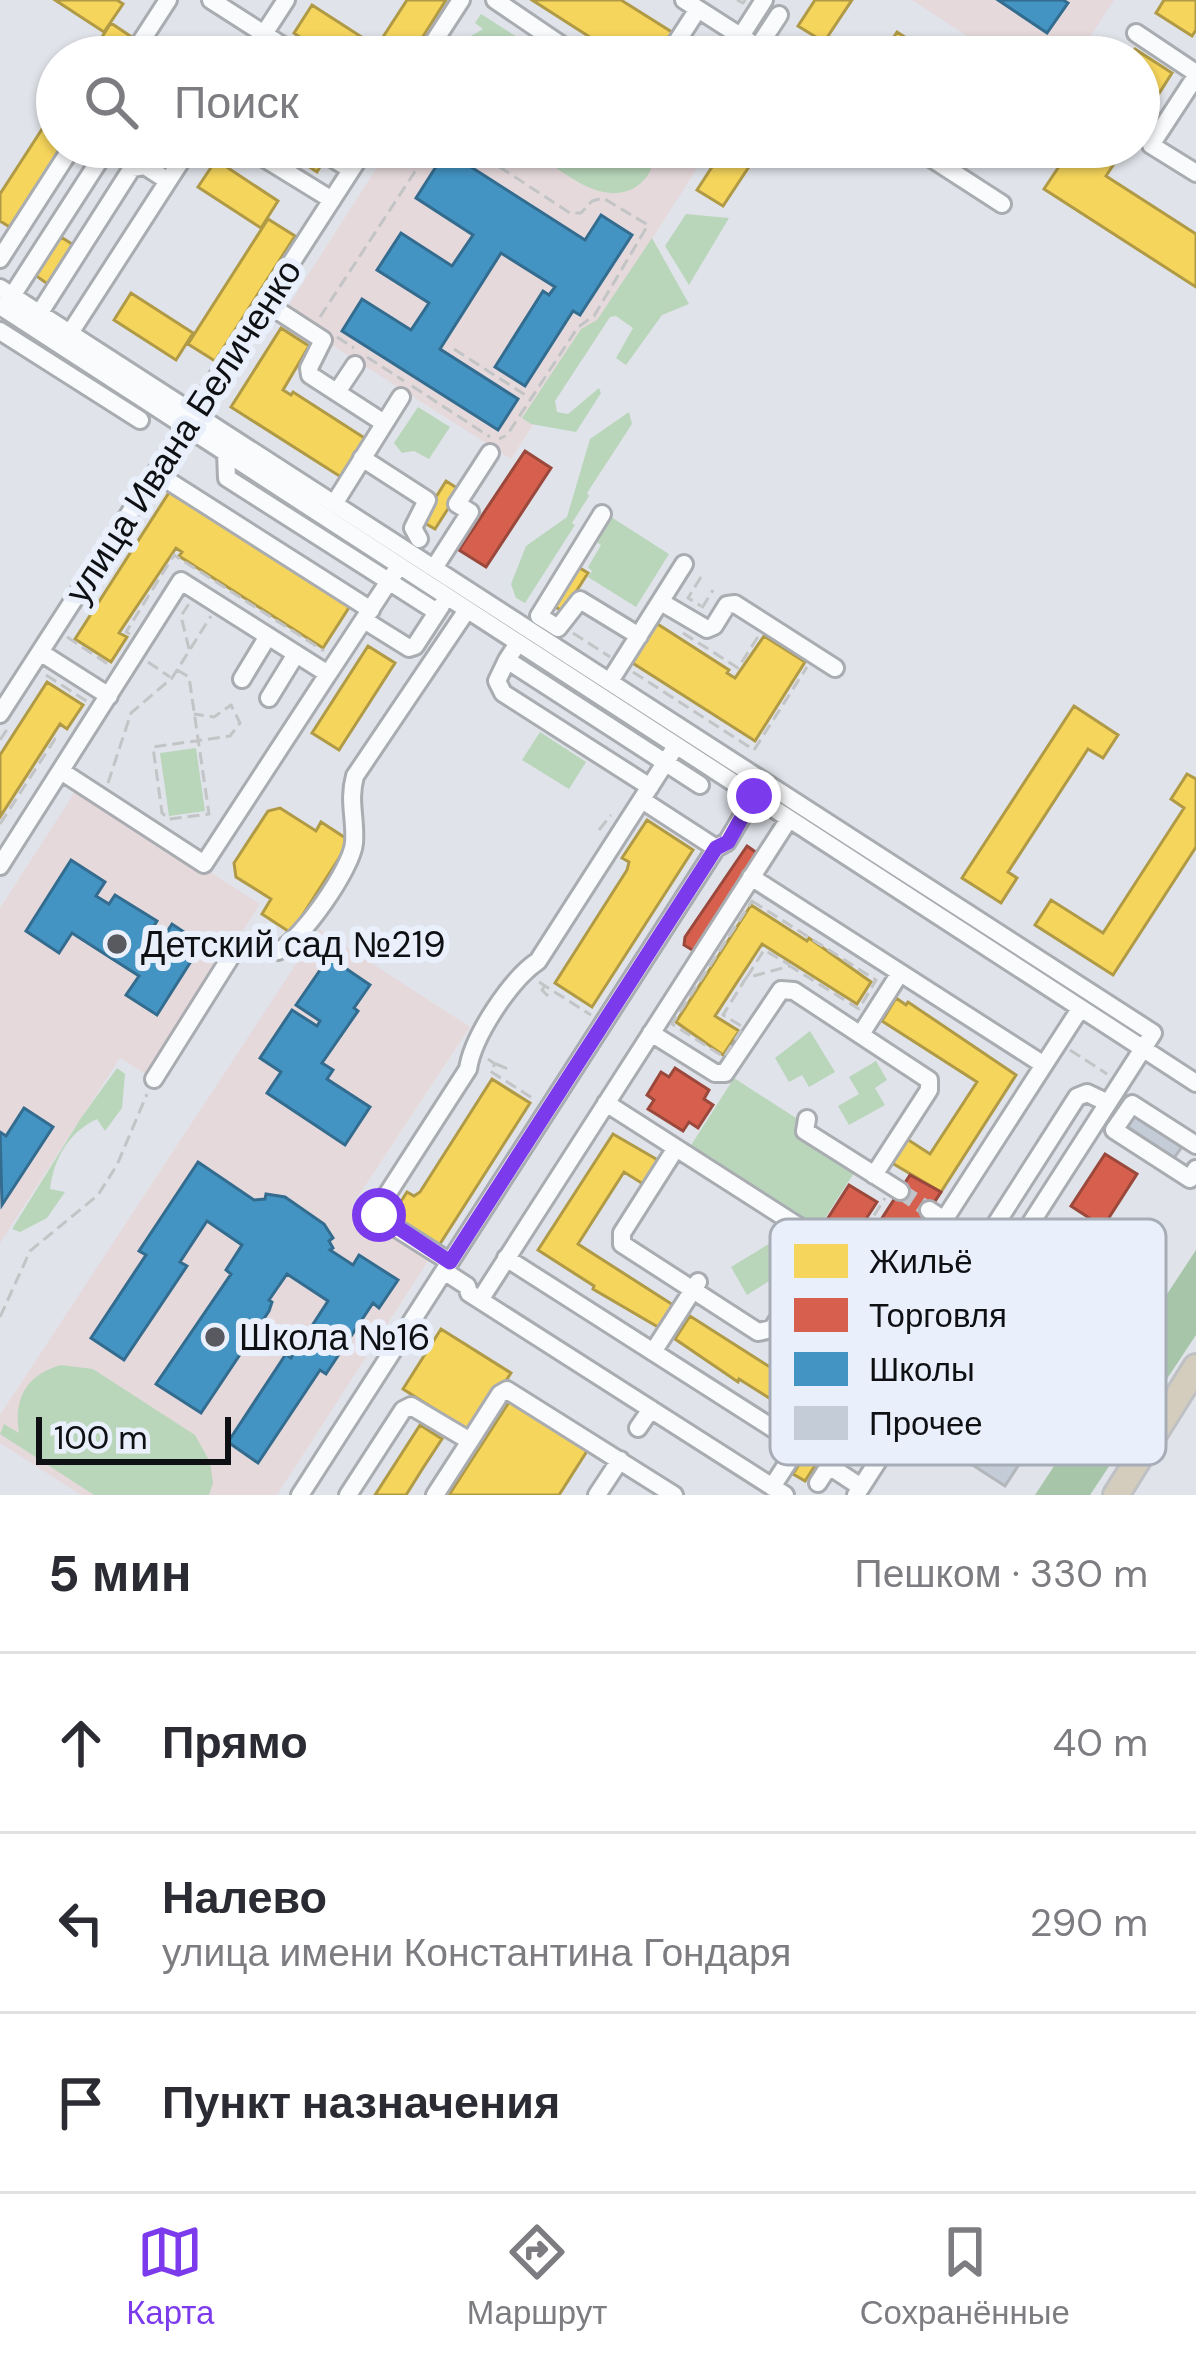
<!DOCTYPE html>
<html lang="ru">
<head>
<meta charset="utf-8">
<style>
  body { margin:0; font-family:"DM Sans",sans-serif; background:#f2f2f3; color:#2b2b33 }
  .scale { position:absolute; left:36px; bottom:30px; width:195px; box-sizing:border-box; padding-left:12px; border:6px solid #0e1014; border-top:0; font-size:33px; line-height:42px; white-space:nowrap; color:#0e1014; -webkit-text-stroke:9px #e9f0fb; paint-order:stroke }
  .stop { position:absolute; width:36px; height:36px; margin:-27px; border:9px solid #7c3aed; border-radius:50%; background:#fff }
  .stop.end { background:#7c3aed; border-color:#fff; box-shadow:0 3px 12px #0008 }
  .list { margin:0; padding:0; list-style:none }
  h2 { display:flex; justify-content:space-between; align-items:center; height:156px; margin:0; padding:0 48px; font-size:51px }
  h2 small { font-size:39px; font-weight:400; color:#7c7c81 }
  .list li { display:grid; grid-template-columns:78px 1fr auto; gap:36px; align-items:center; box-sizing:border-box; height:180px; padding:0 48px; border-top:3px solid #e1e1e2 }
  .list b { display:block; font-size:45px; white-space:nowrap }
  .list p { margin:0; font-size:39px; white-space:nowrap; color:#7c7c81 }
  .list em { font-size:39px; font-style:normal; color:#7c7c81 }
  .icon { flex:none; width:66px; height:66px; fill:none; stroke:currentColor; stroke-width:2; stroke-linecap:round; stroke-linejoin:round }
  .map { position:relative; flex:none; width:1196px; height:1495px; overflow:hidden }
  .search { position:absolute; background:#fff; box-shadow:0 3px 9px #0004; left:36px; right:36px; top:36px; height:132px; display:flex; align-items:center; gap:30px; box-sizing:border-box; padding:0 42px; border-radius:66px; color:#7c7c81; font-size:45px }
  .sheet { height:696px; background:#fff }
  nav { display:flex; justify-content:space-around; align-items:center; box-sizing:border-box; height:168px; border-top:3px solid #e1e1e2; background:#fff; font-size:33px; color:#7c7c81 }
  nav a { display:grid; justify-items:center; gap:6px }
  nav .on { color:#7c3aed }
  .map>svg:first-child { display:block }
  .education { fill:#e6d9dc }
  .green { fill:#b9d6bb }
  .forest { fill:#a7c6a9 }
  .homes { fill:#f6d55c; stroke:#b09a46; stroke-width:3 }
  .shops { fill:#d6604d; stroke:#9a483c; stroke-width:3 }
  .schools { fill:#4393c3; stroke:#336c8e; stroke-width:3 }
  .building { fill:#c4ccd8; stroke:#b3b6bb; stroke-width:3 }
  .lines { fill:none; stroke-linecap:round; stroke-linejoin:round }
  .minor-tunnel { stroke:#c0c3c9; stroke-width:16; stroke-dasharray:16 8; stroke-linecap:butt }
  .minor-casing { stroke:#a9acb0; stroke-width:22 }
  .highway-casing { stroke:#bfc0c4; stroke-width:30 }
  .path { stroke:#c3c4c6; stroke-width:3; stroke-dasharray:12 6; stroke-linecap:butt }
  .minor { stroke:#fafbfc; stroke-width:16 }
  .highway { stroke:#d4cdbe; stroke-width:24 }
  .route { stroke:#7c3aed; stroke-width:15 }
  .poi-dot { fill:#585a5f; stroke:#e9f0fb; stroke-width:4.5 }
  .labels { text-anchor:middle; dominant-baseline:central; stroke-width:12; stroke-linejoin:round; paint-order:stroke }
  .street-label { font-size:36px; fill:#0e1014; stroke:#e9f0fb }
  .poi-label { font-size:36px; fill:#0e1014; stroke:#e9f0fb; text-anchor:start }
  .key { fill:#e9f0fb; stroke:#a7adb6; stroke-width:3 }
  .key-label { font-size:33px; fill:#0e1014 }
</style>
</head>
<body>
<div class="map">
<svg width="1196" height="1495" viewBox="0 0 1196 1495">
  <rect width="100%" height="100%" fill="#e0e3e9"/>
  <!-- education -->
  <path class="education" d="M912,0H1114L1077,57H999Z
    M390,147H698L707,153L511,459L283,314Z
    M78,787L260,904L149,1076L120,1058L0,1243V908Z
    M319,929L470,1027L351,1207L430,1258L277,1495H81L0,1443V1415Z"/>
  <!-- green -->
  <path class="green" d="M481,14L548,57H452L464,40L483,29L475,23Z
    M527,147H655C654,161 652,173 641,183C605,214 556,166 527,147Z
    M686,214L729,218L689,285L665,246Z
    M652,238L689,304L662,315L626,365L616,358L633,328L616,316L610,317L555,401L557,412L568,414L599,388L601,393L576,432L531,424L522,418L581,329L597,320Z
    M418,407L450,427L429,459L414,451L402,453L394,443Z
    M629,412L632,424L587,493L589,496L572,523L575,525L525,603L516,598L511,584L526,546L567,517L590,439Z
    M608,515L669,554L636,607L588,577L592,571L588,567L601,545L592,539Z
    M540,732L586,762L569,789L522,760Z
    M196,748L205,811L169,816L160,753Z
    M810,1031L835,1072L809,1087L802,1075L789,1082L775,1058Z
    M876,1061L887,1080L875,1088L885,1105L849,1125L838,1106L859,1094L849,1077Z
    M117,1068L125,1074L122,1108L105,1131L97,1119C69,1132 54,1158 50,1189L65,1192L47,1218L20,1232L12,1229L81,1118Z
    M734,1078L799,1120L794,1130L856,1170L816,1232L688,1150Z
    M772,1242L788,1269L747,1295L731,1267Z
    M61,1365L93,1369L195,1435L210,1462L213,1483L209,1495H94L0,1434L4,1424L19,1433C13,1399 27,1374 61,1365Z"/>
  <!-- forest -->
  <path class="forest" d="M1196,1250V1335L1090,1495H1035Z"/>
  <!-- homes -->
  <path class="homes" d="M55,0H117L123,4L104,32Z
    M407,0H446L410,57H370Z
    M532,0H621L675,34L660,57H621Z
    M815,0H852L824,42L798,26Z
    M1164,0H1196V30L1192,36L1156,13Z
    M312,5L377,47L370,57L325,55L294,33Z
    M111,23L139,42L129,57H89Z
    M897,32L911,41L901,57H881Z
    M1135,49L1172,73L1139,125V57H1130Z
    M57,106V147H71L16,231L0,221V194Z
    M279,147H300L323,162L317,172Z
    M725,147H762L723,206L697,190Z
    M1072,147H1125L1106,176L1196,234V287L1044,189Z
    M216,160L278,201L261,228L198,187Z
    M268,219L295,236L215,361L188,344Z
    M61,237L75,246L49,285L35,275Z
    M131,293L193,333L176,360L114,320Z
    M281,328L309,346L283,390L291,395L293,392L366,439L341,477L231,407Z
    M446,481L460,490L435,529L421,521Z
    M170,491L350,606L323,648L179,556L182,552L176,548L119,633L127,637L111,662L75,639Z
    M575,565L588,573L563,612L550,603Z
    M656,623L729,670L727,673L735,678L764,636L805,662L755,741L631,662Z
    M368,646L395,663L339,750L312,733Z
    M47,682L83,705L67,729L60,724L0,817V755Z
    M1074,706L1118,735L1103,758L1088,749L1008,872L1017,878L1001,903L962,878Z
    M1187,774L1196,779V847L1113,975L1035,925L1051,900L1103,933L1184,808L1171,799Z
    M280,808L316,831L321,822L350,841L291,933L262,914L271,899L236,877L234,863L268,811Z
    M647,820L693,850L592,1007L555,983L627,870L629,862L622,858Z
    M751,905L807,941L809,938L871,982L857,1004L762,944L715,1016L739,1031L723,1055L676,1022Z
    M896,998L906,1005L908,1002L1016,1075L941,1192L892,1163L907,1139L930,1154L977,1082L882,1021Z
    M492,1079L530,1103L438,1247L391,1217L407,1192L414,1196L420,1192Z
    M613,1134L663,1163L648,1187L624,1172L578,1244L673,1305L658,1327L593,1289L594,1286L538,1250Z
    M823,1266L871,1299L796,1415L739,1379L738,1382L675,1339L690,1316L784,1376L831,1304L808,1289Z
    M441,1329L511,1373L472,1433L403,1389Z
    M857,1375L869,1382L805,1481L793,1474Z
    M511,1399L589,1448L559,1495H449Z
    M420,1425L442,1439L423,1468L406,1495H375Z"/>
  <!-- shops -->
  <path class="shops" d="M525,451L551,468L486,567L459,550Z
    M747,846L757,853L694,951L684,945L685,937Z
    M675,1068L709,1090L704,1099L713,1105L698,1128L689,1122L683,1131L648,1109L654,1100L647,1095L661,1072L669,1077Z
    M1105,1154L1137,1174L1103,1227L1071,1206Z
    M910,1175L941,1192L871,1299L843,1278Z
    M849,1185L877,1202L853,1239L826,1221Z"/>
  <!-- schools -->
  <path class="schools" d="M998,0H1063L1068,3L1047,33Z
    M446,151L585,240L601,215L632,235L580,315L573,311L525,386L495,367L543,291L549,295L555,287L501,253L440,349L518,399L498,430L342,331L362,299L411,330L429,303L377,270L401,233L452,266L473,235L416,198Z
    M71,860L105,882L96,896L109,904L115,895L157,921L151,931L163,938L172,924L202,944L157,1015L126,995L139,976L72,933L59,953L26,931Z
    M329,957L370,985L354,1008L358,1011L322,1063L333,1070L327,1079L370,1107L345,1145L267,1093L281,1072L260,1058L292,1010L317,1026L320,1021L296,1005Z
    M24,1108L53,1127L2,1205L0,1132L6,1136Z
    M198,1162L254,1200L265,1199L266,1194L285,1197L324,1224L333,1238L329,1241L333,1248L330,1250L353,1265L359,1255L398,1280L379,1308L373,1303L326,1374L320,1370L258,1463L228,1442L286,1354L291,1358L328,1301L287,1274L269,1300L272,1302L269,1311L201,1413L156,1384L231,1274L226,1270L242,1245L207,1221L180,1262L187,1266L124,1360L91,1338L146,1255L139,1251Z"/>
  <!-- building -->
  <path class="building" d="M1133,1114L1182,1147L1174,1158L1125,1125Z
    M1014,1318L1085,1363L1005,1486L934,1440Z"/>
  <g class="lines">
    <!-- minor-tunnel -->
    <path class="minor-tunnel" d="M900,1191L929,1210
      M854,1262L883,1280"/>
    <!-- minor casing -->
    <g class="minor-casing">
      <path id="minor" d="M211,0L300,57
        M495,0L579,57
        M684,0L773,57
        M1136,33L1196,73
        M741,36L764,0
        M758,47L779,15
        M131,57L168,0
        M249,57L286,0
        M424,57L461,0
        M667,57L698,9
        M737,57L747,40
        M1196,76L1151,145L1196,173
        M246,147L332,200
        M315,147L351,170
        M914,147L1002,204
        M0,259L72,147
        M0,288L1153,1033L856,1495
        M12,296L108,147
        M266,303L323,340L309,368L310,375L384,423
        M0,306L1196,1083
        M39,314L132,168L145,166L168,181
        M0,331L140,420
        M70,333L190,147
        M337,392L355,365
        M226,453L227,478L437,612
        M362,458L427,500L413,528L419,539
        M156,473L371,610
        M334,504L401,397
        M602,514L539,616L558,628L580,600L639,636
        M434,568L470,512L457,504L490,453
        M661,602L707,629L714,626L727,605L735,604L835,668
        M364,620L409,648L415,646L441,606
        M518,643L507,660L700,785
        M40,652L109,696
        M507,660L497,681L503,693L650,787
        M242,679L268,636
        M610,681L684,564
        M269,698L296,654
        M0,714L366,147
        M61,771L204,864L328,674
        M642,800L716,848
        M0,866L181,581L328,674L399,566
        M751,877L1044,1065
        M651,1033L715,1073H725L781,990L794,991L929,1080V1090L874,1175
        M861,1034L900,973
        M154,1079L235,950L247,946L278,951C301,941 352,868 354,843C356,819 348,801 355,776L467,610
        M606,1103L854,1262
        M807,1119L805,1131L900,1191
        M1196,1145L1132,1104L1114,1130L1190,1179L1196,1169
        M676,1148L622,1233V1244L758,1332L772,1329L827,1244
        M929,1210L944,1220
        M506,1258L799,1445
        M450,1262L382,1219L379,1207L468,1069C473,1036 511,979 538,961L676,746
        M444,1271L467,1286L469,1293L785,1495
        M480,1300L789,819
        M653,1352L698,1282
        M638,1428L651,1409
        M470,1441L500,1394L507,1390L674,1495
        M818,1483L829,1466
        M772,1487L1080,1009
        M861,1487L829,1466L869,1404L891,1388L1077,1097L1087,1093L1108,1103
        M300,1495L716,848L727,842L759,788
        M348,1495L403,1410L411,1406L470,1441L435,1495
        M597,1495L620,1460"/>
    </g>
    <!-- highway casing -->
    <g class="highway-casing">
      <path id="highway" d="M1116,1495L1196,1367"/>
    </g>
    <!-- path -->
    <path class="path" d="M737,0L743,3L745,0
      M469,147L570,213H581L592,201L603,198L648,225L594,316L578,327L507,435L499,439
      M320,317L431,147
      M337,337L354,348
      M454,349L530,398
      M367,357L404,381
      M412,386L490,437
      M701,577L688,598L701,606
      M702,608L713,590
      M573,633L610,657
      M683,633L738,668L759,635
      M130,634L126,632L174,555L324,651
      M67,637L108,664
      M189,649L181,616L190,602
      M148,662L170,677
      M177,670L189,677L209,814L169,819L162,813L153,747L230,736L240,723L231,705L214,717L194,714
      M633,672L754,750L807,667
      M46,675L88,702
      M0,740L10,725
      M108,783L131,713L172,678L211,616
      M0,824L55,739L59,742
      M599,830L611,815
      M752,901L876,980L859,1009L790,966L746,978L723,1015L743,1027L724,1057L672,1024Z
      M747,977L764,950L790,965
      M539,982L591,1015
      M544,987L542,990L552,1000
      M1070,1050L1107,1074
      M488,1059L495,1064L490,1071L534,1099
      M496,1064L508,1069
      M855,1246L885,1198
      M0,1317L30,1251L98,1195L117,1165L147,1094"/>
    <!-- minor -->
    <use href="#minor" class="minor"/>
    <!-- highway -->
    <use href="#highway" class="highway"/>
  </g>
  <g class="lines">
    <!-- route -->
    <path class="route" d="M379,1215L450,1262L716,848L728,842L754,796"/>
  </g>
  <!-- markers -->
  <g class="poi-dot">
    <circle cx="117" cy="944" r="12"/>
    <circle cx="215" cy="1337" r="12"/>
  </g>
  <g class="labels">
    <!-- street labels -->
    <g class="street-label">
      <text transform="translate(183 431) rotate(-57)">улица Ивана Беличенко</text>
    </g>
    <!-- poi labels -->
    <g class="poi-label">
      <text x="141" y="944">Детский сад №219</text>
      <text x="239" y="1337">Школа №16</text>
    </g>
  </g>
  <!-- legend -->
  <rect x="770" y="1219" width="396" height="246" rx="18" class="key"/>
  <rect x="794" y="1244" width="54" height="34" fill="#f6d55c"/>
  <rect x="794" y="1298" width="54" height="34" fill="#d6604d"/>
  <rect x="794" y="1352" width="54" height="34" fill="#4393c3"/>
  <rect x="794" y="1406" width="54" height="34" fill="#c4ccd8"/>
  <g class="key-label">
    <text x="869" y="1273">Жильё</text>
    <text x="869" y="1327">Торговля</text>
    <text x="869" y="1381">Школы</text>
    <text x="869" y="1435">Прочее</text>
  </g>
</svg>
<div class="scale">100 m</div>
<div class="stop" style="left:379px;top:1215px"></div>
<div class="stop end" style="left:754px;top:796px"></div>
<div class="search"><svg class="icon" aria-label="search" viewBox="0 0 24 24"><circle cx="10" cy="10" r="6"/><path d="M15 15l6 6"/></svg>Поиск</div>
</div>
<section class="sheet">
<h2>5 мин<small>Пешком · 330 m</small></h2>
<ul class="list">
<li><svg class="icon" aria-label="ahead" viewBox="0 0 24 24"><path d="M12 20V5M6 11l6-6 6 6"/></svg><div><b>Прямо</b></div><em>40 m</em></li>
<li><svg class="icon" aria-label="left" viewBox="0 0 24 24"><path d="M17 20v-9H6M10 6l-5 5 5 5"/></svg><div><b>Налево</b><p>улица имени Константина Гондаря</p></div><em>290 m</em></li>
<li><svg class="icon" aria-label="arrive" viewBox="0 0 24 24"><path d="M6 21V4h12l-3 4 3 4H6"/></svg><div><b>Пункт назначения</b></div></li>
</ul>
</section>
<nav>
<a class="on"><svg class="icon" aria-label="map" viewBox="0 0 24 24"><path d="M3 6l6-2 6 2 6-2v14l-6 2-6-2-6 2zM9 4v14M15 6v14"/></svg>Карта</a>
<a><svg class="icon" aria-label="directions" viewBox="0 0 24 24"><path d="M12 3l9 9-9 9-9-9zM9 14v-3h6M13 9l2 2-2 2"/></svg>Маршрут</a>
<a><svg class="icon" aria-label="saved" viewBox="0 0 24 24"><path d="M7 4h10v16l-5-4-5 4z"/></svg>Сохранённые</a>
</nav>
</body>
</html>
